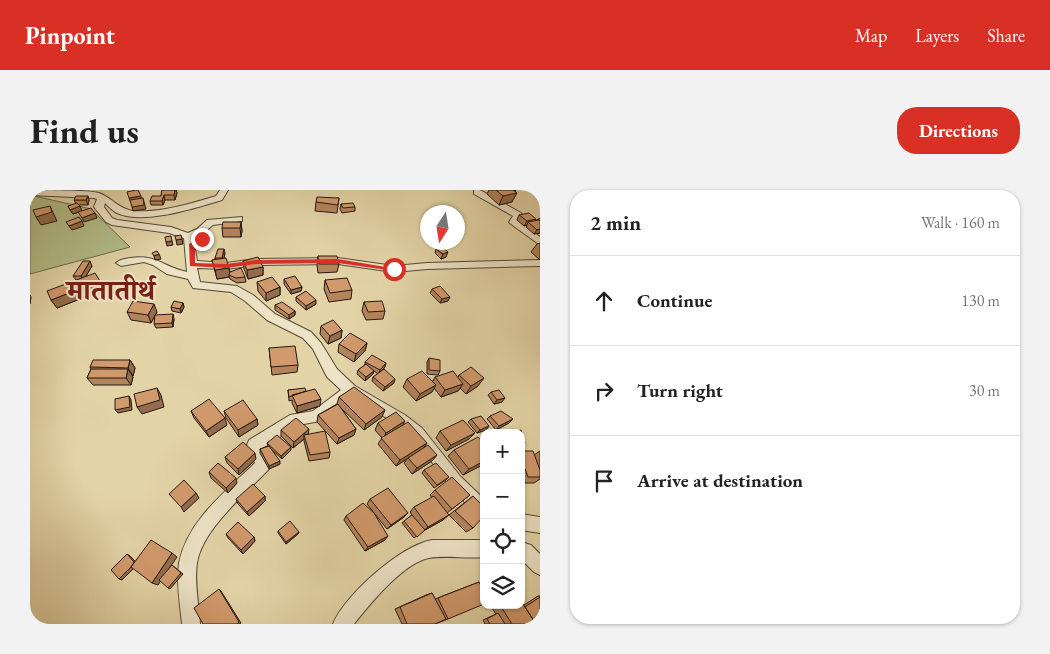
<!DOCTYPE html>
<html lang="en">
<head>
<meta charset="utf-8">
<style>
  body { margin:0; font-family:"EB Garamond","Noto Serif Devanagari",serif; background:#f2f2f2; color:#222 }
  .controls { position:absolute; right:15px; bottom:15px; display:grid; overflow:hidden; border-radius:10px; box-shadow:0 1px 4px #0004 }
  .controls button { width:45px; height:45px; display:grid; place-items:center; padding:0; border:0; border-bottom:1px solid #e0e0e0; background:#fff; color:#222; font:25px sans-serif }
  .compass { position:absolute; left:390px; top:15px; width:45px; height:45px; border-radius:50%; background:#fff; box-shadow:0 1px 4px #0004; rotate:192deg }
  .stop { position:absolute; width:15px; height:15px; margin:-11px; border:4px solid #d93025; border-radius:50%; background:#fff }
  .stop.end { background:#d93025; border-color:#fff; box-shadow:0 1px 5px #0008 }
  .list { margin:0; padding:0; list-style:none }
  h2 { display:flex; justify-content:space-between; align-items:center; height:65px; margin:0; padding:0 20px; font-size:21px }
  h2 small { font-size:16px; font-weight:400; color:#767676 }
  .list li { display:grid; grid-template-columns:32px 1fr auto; gap:15px; align-items:center; box-sizing:border-box; height:90px; padding:0 20px; border-top:1px solid #e0e0e0 }
  .list b { display:block; font-size:19px; white-space:nowrap }
  .list em { font-size:16px; font-style:normal; color:#767676 }
  .icon { flex:none; width:28px; height:28px; fill:none; stroke:currentColor; stroke-width:2; stroke-linecap:round; stroke-linejoin:round }
  .map { position:relative; flex:none; width:510px; height:434px; overflow:hidden; border-radius:20px }
  header { display:flex; align-items:center; gap:30px; box-sizing:border-box; height:70px; padding:0 25px; background:#d93025; color:#fff }
  header strong { font-size:24px }
  nav { display:flex; gap:28px; margin-inline-start:auto; font-size:18px }
  .intro { display:flex; align-items:center; justify-content:space-between; box-sizing:border-box; height:120px; padding:0 30px }
  h1 { margin:0; font-size:35px }
  .button { padding:12px 22px; border-radius:20px; background:#d93025; color:#fff; font-size:18px; font-weight:700 }
  main { display:flex; gap:30px; padding:0 30px }
  aside { flex:1; background:#fff; border-radius:20px; box-shadow:0 1px 4px #0004 }
  .map>svg:first-child { display:block }
  .green { fill:#b2bd88; stroke:#6c6a4e }
  .lines { fill:none; stroke-linecap:round; stroke-linejoin:round }
  .minor-casing { stroke:#544738; stroke-width:2 }
  .minor { fill:#ede3c6; fill-rule:evenodd }
  .wall { fill:#b4845d; stroke:#251813 }
  .shaded-wall { fill:#926c4c; stroke:#251813 }
  .building { fill:#d19a6c; stroke:#251813 }
  .route { fill:#d93025 }
  .labels { text-anchor:middle; dominant-baseline:central; stroke-width:4; stroke-linejoin:round; paint-order:stroke }
  .district-label { font-size:28px; font-weight:bold; fill:#7a1f14; stroke:#ede3c6 }
</style>
</head>
<body>
<header>
<strong>Pinpoint</strong>
<nav><a>Map</a><a>Layers</a><a>Share</a></nav>
</header>
<div class="intro"><h1>Find us</h1><a class="button">Directions</a></div>
<main>
<div class="map">
<svg width="510" height="434" viewBox="0 0 510 434">
  <rect width="100%" height="100%" fill="#e3d4a7"/>
  <filter id="stains"><feTurbulence type="fractalNoise" baseFrequency=".004" numOctaves="4"/><feColorMatrix values="0 0 0 0 .2 0 0 0 0 .09 0 0 0 0 .02 0 0 0 .5 -.17"/></filter>
  <radialGradient id="worn" r=".72"><stop offset=".6" stop-color="#630" stop-opacity="0"/><stop offset="1" stop-color="#630" stop-opacity=".3"/></radialGradient>
  <!-- green -->
  <path class="green" d="M0,5L61,19L100,57L0,84Z"/>
  <g class="lines">
    <!-- minor casing -->
    <g class="minor-casing">
      <path id="minor" d="M0,0C15,0 57,0 69,3C82,8 89,19 103,21C130,23 160,14 186,6L190,0H198L192,10C165,18 114,35 87,23C83,21 79,17 75,13L74,17L82,28L87,30L141,37L158,43L167,39L177,30L212,27V31L183,35L173,43L163,47L167,71L196,73L226,69L308,68L364,76L397,73L510,70V76L397,79L364,82L308,74L226,75L196,79L167,78L170,92L207,96L223,105L245,124L281,142L291,153L307,179L325,196L375,225L392,238L430,286L454,309V329L448,327L420,296L382,246L365,233L321,207L291,231L268,235L233,258L241,275L238,280C216,303 172,340 167,373C164,392 169,414 170,434H152C150,414 146,392 149,373C157,331 196,301 225,273L217,255L219,250L260,225L283,221L311,200L297,187L283,159L273,148L237,130L215,111L201,102L163,98L158,89L137,84L123,75L114,72L91,76L86,73C90,69 95,69 100,68C127,64 133,77 157,82L154,48L139,43L82,35L76,32L64,17L67,9L64,8L0,5Z
        M444,0H450L491,23L494,27L489,31L510,47V55L481,34L479,32L483,26L444,4Z
        M491,324L510,327V343L491,340Z
        M402,350H454V367C436,369 417,365 399,368C373,373 340,414 324,434H303C315,405 370,356 402,350Z
        M491,352L501,355L510,364V385L504,382L491,369Z"/>
    </g>
    <!-- minor -->
    <use href="#minor" class="minor"/>
  </g>
  <!-- wall -->
  <path class="wall" d="M132,0H146L147,3L145,10H135L133,15H121L120,11L131,6Z
    M459,0H485L482,12L469,15L457,4Z
    M309,8L307,23L285,21L286,12Z
    M44,10H59L58,15H49L52,21L43,24L38,16L46,14Z
    M311,14L325,17V21L312,23L310,19Z
    M489,25L505,31L510,28V43L504,44L496,37L497,35L494,36L487,30Z
    M211,32L212,41L211,47H193L192,38Z
    M510,53V70L501,62L507,54Z
    M406,59L416,67L411,69L405,63Z
    M195,63L194,68L199,78L200,82L215,87L216,92L207,93L200,89L199,87L187,89L182,70H185V68Z
    M288,66L309,74L307,82L288,83L287,75Z
    M213,71L233,77V85L218,89L214,79Z
    M62,76L56,86L70,91L75,99L27,118L21,110L46,90L43,86Z
    M254,89L272,97L271,101L261,104L254,94Z
    M295,90L322,100L321,109L299,112L294,99Z
    M227,92L250,97V105L236,111L228,101Z
    M402,99L418,111L410,113L400,103Z
    M266,107L286,114L276,120L266,111Z
    M334,112L355,121L353,129L336,130L332,121Z
    M153,113L154,117L151,123L142,121L141,117Z
    M245,115L265,121V125L259,129L245,120Z
    M97,122H127L121,133L101,130Z
    M144,129L143,137L126,138L124,134Z
    M291,136L312,140L311,148L298,154L290,144Z
    M337,153L335,161L324,172L308,162L309,154Z
    M239,158L268,175L267,182L242,185Z
    M399,168L410,181L408,185L397,184V172Z
    M100,170L105,178L103,186H102L103,187L101,195H63L57,188L61,179L60,177Z
    M335,172L355,177L351,182L364,193L353,201L342,191L343,187L348,184L344,181L343,184L335,191L327,184L328,180L335,175Z
    M429,185L448,196L436,204L430,198L428,201L411,207L404,198L402,202L386,211L373,197L377,189L403,191L405,187H428Z
    M258,200L276,201L290,216L267,223L262,213V210L259,211Z
    M461,202L472,212L464,214L458,205Z
    M309,207L352,227L334,240L311,218L326,239L324,245L307,254L287,232L288,225L307,214Z
    M161,221L197,235L179,247L164,228Z
    M194,221L227,229L228,235L209,247L196,228Z
    M460,226L483,229L479,233L466,240L457,229Z
    M441,229L459,236L456,240L447,243L438,232Z
    M348,233L372,236L397,253L393,258L407,265L402,271L382,284L374,273L377,269L366,276L348,254L352,248L345,240Z
    M251,240L278,244L300,262L299,268L279,271L274,251V249L263,258L251,246Z
    M410,241L445,243L439,249L416,261L406,248Z
    M237,253L261,260L252,269L242,260L250,274L239,279L230,263V259L238,256Z
    M454,253V274L433,285L418,266L424,260Z
    M491,261L504,265L510,261V289L504,293H491Z
    M195,267L226,269L209,285L197,273Z
    M394,280L419,287L416,290L404,298L392,283Z
    M179,282L207,293L198,303L181,288Z
    M405,300L440,305L417,323L413,330L395,340L384,348L372,333L382,325L380,322L384,317L402,308L400,305Z
    M235,306V311L219,326L208,314L206,309Z
    M443,306V338L436,342L419,325Z
    M340,309L378,323L374,327L357,339L337,314Z
    M316,326L355,350L335,361L314,330Z
    M248,341L269,342L268,344L256,354L248,343Z
    M196,344L224,347L225,351L213,364L198,348Z
    M449,392L418,429L405,434H372L365,419L396,405L402,403L405,409Z
    M508,406H510V434H455L453,430L466,424L460,415H494Z"/>
  <!-- shaded-wall -->
  <path class="shaded-wall" d="M145,0H146L147,3L145,10L144,5Z
    M486,0L484,4L487,3L482,12L469,15L473,6L480,2Z
    M134,5L135,10L133,15L132,11Z
    M58,6L59,10L58,15L56,10Z
    M111,6L112,10L101,13L99,8Z
    M113,8L116,19L103,21L102,17Z
    M20,16L27,31L11,35L6,27Z
    M50,16L52,21L43,24L40,20Z
    M65,23L67,28L54,32L52,28Z
    M506,29L504,34L498,32L497,35L494,36L497,31Z
    M52,31L54,36L42,40L39,36Z
    M211,32L212,41L211,47L210,38Z
    M510,39V43L504,44L507,40Z
    M152,49L153,54L147,55L146,50Z
    M142,51L143,55L137,56L136,52Z
    M194,59L195,63L193,73L192,68Z
    M418,62L416,67L411,69L413,64Z
    M129,64L131,69L125,70L124,66Z
    M60,71L62,76L53,91L51,86Z
    M233,77V85L218,89L217,80Z
    M199,78L200,85H199V87L187,89L185,80Z
    M70,91L75,99L27,118L21,110Z
    M250,97V105L236,111V103Z
    M272,97L271,101L261,104V100Z
    M0,105L1,107L0,114Z
    M420,107L418,111L410,113L412,109Z
    M286,110V114L276,120V116Z
    M153,113L154,117L151,123L150,119Z
    M124,114L127,122L121,133L118,125Z
    M265,121V125L259,129V125Z
    M143,124L144,129L143,137L142,133Z
    M312,140L311,148L298,154L300,146Z
    M337,153L335,161L324,172L326,164Z
    M100,170L105,178L103,186L98,178Z
    M356,173L355,177L349,184L350,180Z
    M98,179L103,187L101,195L96,188Z
    M344,181L343,184L335,191L336,187Z
    M454,188L448,196L436,204L441,196Z
    M365,189L364,193L353,201L355,197Z
    M433,194L428,201L411,207L415,200Z
    M406,195L402,202L386,211L390,204Z
    M127,198L131,205L134,217L112,224L107,217Z
    M99,206L101,210L102,220L88,223L85,220Z
    M475,208L472,212L464,214L467,210Z
    M291,209L290,216L267,223V216Z
    M355,220L352,227L334,240L336,234Z
    M195,228L197,235L179,247L176,241Z
    M227,229L228,235L209,247L208,240Z
    M483,229L479,233L466,240L469,236Z
    M375,231L371,238L353,249L356,243Z
    M459,236L456,240L447,243L450,240Z
    M279,239L278,246L274,245V249L263,258L264,252Z
    M326,239L324,245L307,254L309,248Z
    M445,243L439,249L416,261L421,255Z
    M397,253L393,259L378,268L366,276L370,270Z
    M261,257V260L252,269L251,266Z
    M225,263L226,269L209,285L208,279Z
    M407,265L402,271L382,284L387,278Z
    M250,271V274L239,279V276Z
    M454,271V274L433,285L439,279Z
    M206,288L207,293L198,303L196,298Z
    M166,303L169,308L154,322L151,317Z
    M235,306V311L219,326L217,322Z
    M378,323L374,327L357,339L361,335Z
    M419,325L413,330L393,341L398,337Z
    M269,342L268,344L256,354V352Z
    M358,346L355,350L335,361L338,357Z
    M224,347L225,351L213,364L211,360Z
    M142,363L147,367L128,395L122,393Z
    M97,364L100,366L108,374L92,390L89,389Z
    M142,375L153,384L140,399L138,398Z
    M189,399L191,401L211,433L210,434H207Z"/>
  <!-- building -->
  <path class="building" d="M106,0H108L111,6L99,8L97,2Z
    M132,0H145L144,5H134L132,11H120L122,6H131Z
    M466,0H483L487,3L473,6Z
    M46,6H58L56,10H44Z
    M287,7L309,8L308,15L286,12Z
    M113,8L114,15L102,17L100,10Z
    M47,13L50,16L40,20L38,16Z
    M323,13L325,17L313,18L311,14Z
    M20,16L22,22L6,27L3,20Z
    M61,18L65,23L52,28L48,22Z
    M499,23L506,29L497,31L489,25Z
    M49,27L52,31L39,36L36,32Z
    M509,30L510,31V39L507,40L498,32Z
    M193,32H211L210,38H192Z
    M151,45L152,49L146,50L145,46Z
    M141,46L142,51L136,52L135,47Z
    M412,57L418,62L413,64L406,59Z
    M188,59H194L192,68H185Z
    M127,61L129,64L124,66L122,63Z
    M288,66H307L309,74H289Z
    M228,67L233,77L217,80L213,71Z
    M196,68L199,78L185,80L182,70Z
    M53,71H60L51,86H43Z
    M211,78L215,87L206,88L199,85L200,82Z
    M65,83L70,91L21,110L17,101Z
    M265,86L272,97L261,100L254,89Z
    M242,87L250,97L236,103L227,92Z
    M317,88L322,100L300,103L295,90Z
    M410,96L420,107L412,109L402,99Z
    M276,101L286,110L276,116L266,107Z
    M103,111L124,114L118,125L97,122Z
    M144,111L153,113L150,119L141,117Z
    M352,111L355,121L338,122L334,112Z
    M252,112L265,121L259,125L245,115Z
    M143,124L142,133L124,134L125,125Z
    M303,130L312,140L300,146L291,136Z
    M320,143L337,153L326,164L309,154Z
    M265,156L268,175L241,177L239,158Z
    M342,165L356,173L350,180L335,172Z
    M399,168L410,170V181L399,180Z
    M63,170H100L98,178L60,177Z
    M336,174L344,181L336,187L328,180Z
    M441,177L454,188L441,196L429,185Z
    M61,179H98L96,188H57Z
    M354,179L365,189L355,197L343,187Z
    M392,181L406,195L390,204L377,189Z
    M423,181L433,194L415,200L405,187Z
    M324,197L355,220L336,234L309,207Z
    M127,198L130,210L107,217L104,204Z
    M275,198L276,201L259,207L258,200Z
    M285,199L291,209L267,216L262,205Z
    M469,200L475,208L467,210L461,202Z
    M99,206L100,217L85,220V209Z
    M179,209L195,228L176,241L161,221Z
    M213,210L227,229L208,240L194,221Z
    M308,214L326,239L309,248L288,225Z
    M471,221L483,229L469,236L460,226Z
    M366,222L375,231L356,243L348,233Z
    M451,226L459,236L450,240L441,229Z
    M266,228L279,239L264,252L251,240Z
    M433,230L445,243L421,255L410,241Z
    M378,232L397,253L370,270L351,248Z
    M491,240L495,253H491V243H481Z
    M295,241L300,262L280,265L274,245Z
    M247,245L261,257L251,266L237,253Z
    M448,247L454,253V271L439,279L424,260Z
    M213,252L225,263L208,279L195,267Z
    M398,255L407,265L387,278L378,268Z
    M239,256L250,271L239,276L230,259Z
    M491,261H503L510,280V287H498L491,269Z
    M188,273L206,288L196,298L179,282Z
    M406,273L419,287L407,295L394,280Z
    M422,287L440,305L422,319L405,300Z
    M154,290L166,303L151,317L139,304Z
    M223,294L235,306L217,322L206,309Z
    M358,298L378,323L361,335L340,309Z
    M404,306L419,325L398,337L384,317Z
    M443,306L454,317V326L443,338L425,321Z
    M333,313L344,323L358,346L338,357L316,326Z
    M382,325L395,340L387,347L374,331Z
    M260,331L269,342L256,352L248,341Z
    M208,332L224,347L211,360L196,344Z
    M121,350L142,363L122,393L101,377Z
    M97,364L104,372L101,377L89,389L81,380Z
    M142,375L151,383L138,398L129,390Z
    M449,392L454,401V414L418,429L408,408Z
    M189,399L209,432L207,434H173L164,418Z
    M402,403L416,429L405,434H377L370,417Z
    M510,407V434H506L495,417Z
    M491,411L506,434H482L470,415H491Z
    M468,423L475,434H460L457,429Z"/>
  <!-- route -->
  <path class="route" d="M170,47L175,49L165,55V73L196,74L226,70L308,69L367,79L364,81L308,73L226,74L196,78L160,76L159,54Z"/>
  <g class="labels">
    <!-- district labels -->
    <g class="district-label">
      <text x="81" y="100">मातातीर्थ</text>
    </g>
  </g>
  <rect width="100%" height="100%" filter="url(#stains)"/>
  <rect width="100%" height="100%" fill="url(#worn)"/>
</svg>
<div class="controls">
<button>+</button>
<button>−</button>
<button><svg class="icon" aria-label="locate" viewBox="0 0 24 24"><circle cx="12" cy="12" r="6"/><path d="M12 2v4M12 18v4M2 12h4M18 12h4"/></svg></button>
<button><svg class="icon" aria-label="layers" viewBox="0 0 24 24"><path d="M12 4l9 5-9 5-9-5zM3 14l9 5 9-5"/></svg></button>
</div>
<svg class="compass" viewBox="-18 -18 36 36"><path d="M0-13l5 13h-10z" fill="#e53935"/><path d="M0 13l5-13h-10z" fill="#767676"/></svg>
<div class="stop" style="left:364px;top:79px"></div>
<div class="stop end" style="left:172px;top:49px"></div>
</div>
<aside>
<h2>2 min<small>Walk · 160 m</small></h2>
<ul class="list">
<li><svg class="icon" aria-label="ahead" viewBox="0 0 24 24"><path d="M12 20V5M6 11l6-6 6 6"/></svg><div><b>Continue</b></div><em>130 m</em></li>
<li><svg class="icon" aria-label="right" viewBox="0 0 24 24"><path d="M7 20v-9h11M14 6l5 5-5 5"/></svg><div><b>Turn right</b></div><em>30 m</em></li>
<li><svg class="icon" aria-label="arrive" viewBox="0 0 24 24"><path d="M6 21V4h12l-3 4 3 4H6"/></svg><div><b>Arrive at destination</b></div></li>
</ul>
</aside>
</main>
</body>
</html>
